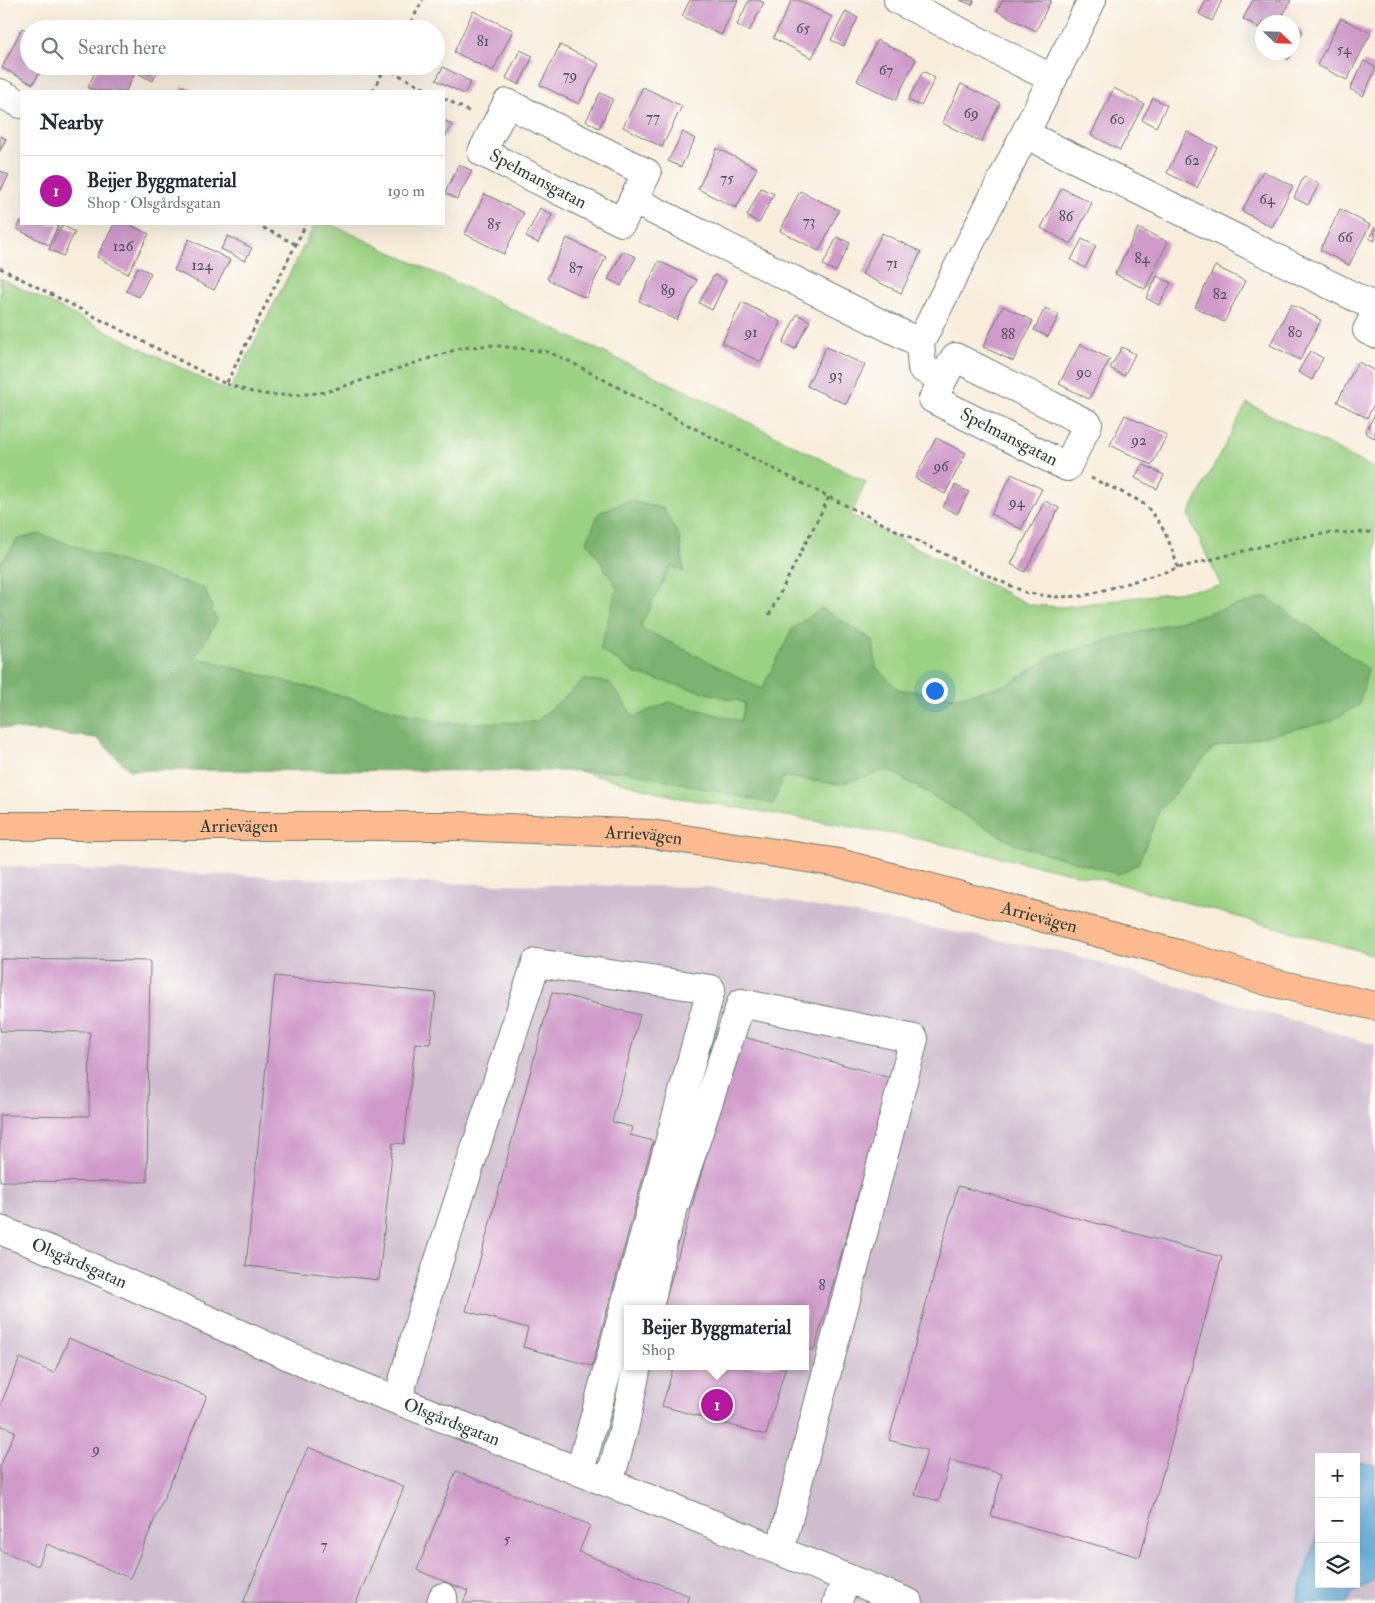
<!DOCTYPE html>
<html lang="en">
<head>
<meta charset="utf-8">
<style>
  body { margin:0; font-family:"IM FELL Double Pica",serif; background:#f2f2f3; color:#1f2937 }
  .controls { position:absolute; right:15px; bottom:15px; display:grid; overflow:hidden; border-radius:0px; box-shadow:0 5px 20px #0002 }
  .controls button { width:45px; height:45px; display:grid; place-items:center; padding:0; border:0; border-bottom:1px solid #e0e1e3; background:#fff; color:#1f2937; font:25px sans-serif }
  .compass { position:absolute; left:1255px; top:15px; width:45px; height:45px; border-radius:50%; background:#fff; box-shadow:0 5px 20px #0002; rotate:113deg }
  .you { position:absolute; left:934px; top:690px; width:18px; height:18px; margin:-12px; border:4px solid #fff; border-radius:50%; background:#1a73e8; box-shadow:0 0 0 8px #1a73e833 }
  .badge { display:grid; place-items:center; width:32px; height:32px; border-radius:50%; background:#b5179e; color:#fff; font-size:16px; font-weight:700 }
  .pin { position:absolute; translate:-50% -50%; border:2px solid #fff; box-shadow:0 1px 5px #0006 }
  .popup { position:absolute; left:624px; top:1305px; width:185px; height:65px; box-sizing:border-box; display:grid; place-content:center; border-radius:0px; background:#fff; filter:drop-shadow(0 1px 4px #0005); font-size:16px; white-space:nowrap; color:#747a83 }
  .popup b { font-size:19px; color:#1f2937 }
  .popup::after { content:''; position:absolute; left:50%; top:100%; margin-left:-10px; border:10px solid transparent; border-top-color:#fff }
  .list { margin:0; padding:0; list-style:none }
  h2 { display:flex; justify-content:space-between; align-items:center; height:65px; margin:0; padding:0 20px; font-size:21px }
  h2 small { font-size:16px; font-weight:400; color:#747a83 }
  .list li { display:grid; grid-template-columns:32px 1fr auto; gap:15px; align-items:center; box-sizing:border-box; height:70px; padding:0 20px; border-top:1px solid #e0e1e3 }
  .list b { display:block; font-size:19px; white-space:nowrap }
  .list p { margin:0; font-size:16px; white-space:nowrap; color:#747a83 }
  .list em { font-size:16px; font-style:normal; color:#747a83 }
  .icon { flex:none; width:28px; height:28px; fill:none; stroke:currentColor; stroke-width:2; stroke-linecap:round; stroke-linejoin:round }
  .map { position:relative; flex:none; width:1375px; height:1603px; overflow:hidden }
  .search { position:absolute; background:#fff; box-shadow:0 5px 20px #0002; left:20px; top:20px; width:425px; height:55px; display:flex; align-items:center; gap:12px; box-sizing:border-box; padding:0 18px; border-radius:28px; color:#747a83; font-size:19px }
  .panel { position:absolute; background:#fff; box-shadow:0 5px 20px #0002; left:20px; top:90px; width:425px; height:135px; border-radius:0px }
  .map>svg:first-child { display:block }
  .industrial { fill:#cfbdcf; fill-rule:evenodd }
  .green { fill:#9bd183; stroke:#5d875c }
  .forest { fill:#7cb371; stroke:#4e7852 }
  .water { fill:#64aedc; stroke:#427688 }
  .building { fill:#cf99c9 }
  .lines { fill:none; stroke-linecap:round; stroke-linejoin:round }
  .minor-casing { stroke:#6b7b6e; stroke-width:30 }
  .major-casing { stroke:#6b7b6e; stroke-width:30 }
  .path { stroke:#6b7b6e; stroke-width:3; stroke-dasharray:4 4; stroke-linecap:butt }
  .minor { stroke:#fff; stroke-width:28 }
  .major { stroke:#fcba8e; stroke-width:28 }
  .labels { text-anchor:middle; dominant-baseline:central; stroke-width:5; stroke-linejoin:round; paint-order:stroke }
  .number-label { font-size:15px; fill:#4b5459 }
  .street-label { font-size:18px; fill:#1f3d34; stroke:#fdfcf7 }
</style>
</head>
<body>
<div class="map">
<svg width="1375" height="1603" viewBox="0 0 1375 1603">
  <rect width="100%" height="100%" fill="#fdfcf7"/>
  <filter id="ink" filterUnits="userSpaceOnUse"><feTurbulence type="fractalNoise" baseFrequency=".02" numOctaves="2"/><feDisplacementMap in="SourceGraphic" scale="10" xChannelSelector="R" yChannelSelector="G"/><feConvolveMatrix kernelMatrix="1 2 1 2 8 2 1 2 1" color-interpolation-filters="sRGB"/></filter>
  <filter id="wash" filterUnits="userSpaceOnUse"><feTurbulence type="fractalNoise" baseFrequency=".0096" numOctaves="4" result="noise"/><feDisplacementMap in="SourceGraphic" scale="20" xChannelSelector="R" yChannelSelector="G"/><feGaussianBlur stdDeviation="1.12" result="paint"/><feColorMatrix in="noise" values="0 0 0 0 0 0 0 0 0 0 0 0 0 0 0 0 0 1.4 0 .05"/><feComposite in="paint" operator="in"/></filter>
  <g filter="url(#wash)">
    <rect width="100%" height="100%" fill="#f8eddb"/>
    <!-- industrial -->
    <path class="industrial" d="M0,866L425,883L708,887L1064,952L1375,1045V1603H0ZM628,1309H806V1366H628ZM1319,1457H1356V1584H1319Z"/>
    <!-- green -->
    <path class="green" d="M315,224H331L705,400L866,482L851,515L1030,605L1063,607L1221,586L1188,515L1247,403L1375,469V955L1116,883L910,837L681,798L0,618V278L229,392Z"/>
    <!-- forest -->
    <path class="forest" d="M627,501L663,508L679,536L684,572L671,566L640,627L762,689L793,628L821,608L873,640L876,667L898,689L957,697L1009,684L1051,656L1267,597L1368,669L1359,705L1331,721L1213,748L1160,810L1138,864L1118,874L1016,845L888,770L839,784L783,777L773,804L626,771L129,770L97,738L0,727V564L18,539L39,534L205,589L217,621L195,657L443,723L536,722L584,680L609,682L634,717L669,702L741,721L745,703L636,674L600,649L617,588L587,541L599,513Z"/>
    <!-- water -->
    <path class="water" d="M1360,1462L1375,1465V1580L1353,1593L1347,1603H1296L1319,1527V1584H1356V1466Z"/>
    <g id="blocks">
      <!-- building -->
      <path class="building" d="M690,0H738L721,35L682,16Z
        M749,0H758L764,3L749,31L737,25Z
        M792,0H798L832,17L812,58L773,38Z
        M960,0H974L972,5Z
        M1003,0H1051L1036,31L997,11Z
        M1206,0H1222L1212,21L1199,14Z
        M1253,0H1291L1279,22H1262V29L1243,19Z
        M473,11L513,30L493,71L454,52Z
        M846,11L858,18L844,46L831,40Z
        M1341,18L1371,33L1347,80L1317,65Z
        M1292,26L1303,31L1292,52Z
        M22,28L29,32V66H43L33,84L2,68Z
        M877,40L916,59L896,100L857,81Z
        M560,45L599,64L579,104L540,85Z
        M520,50L533,56L519,85L506,78Z
        M1274,52H1292L1288,60Z
        M1364,61L1375,67V71L1363,96L1350,89Z
        M98,66H138L126,91H96L88,87Z
        M143,66H160L153,81L139,74Z
        M443,67L471,82L464,94L436,80Z
        M923,71L935,78L921,106L908,100Z
        M961,84L1000,103L981,142L942,123Z
        M183,86L193,91H180Z
        M643,87L682,106L662,147L623,127Z
        M1114,88L1144,104L1120,150L1091,135Z
        M600,93L613,99L599,128L586,121Z
        M1153,98L1167,105L1156,127L1142,120Z
        M444,120L452,125L445,137L444,136Z
        M683,132L695,139L681,167L668,161Z
        M1187,132L1217,147L1197,188L1167,173Z
        M0,136L6,139L0,151Z
        M717,148L757,168L736,208L698,189Z
        M459,164L472,171L457,199L445,193Z
        M0,171L9,175L0,192Z
        M1263,171L1293,186L1272,227L1242,211Z
        M1304,176L1319,184L1308,205L1294,198Z
        M761,188L774,194L759,223L747,216Z
        M1062,188L1092,203L1071,244L1041,228Z
        M800,191L839,210L819,251L780,231Z
        M485,194L524,213L504,254L465,234Z
        M540,208L552,215L538,243L526,237Z
        M1340,209L1370,225L1349,265L1320,250Z
        M21,220V224H59L49,245L17,229Z
        M114,224H128L149,234L128,274L97,257Z
        M62,225L75,232L63,256L49,249Z
        M1375,227V241L1369,238Z
        M1138,228L1168,242L1145,289L1115,274Z
        M882,233L921,252L901,293L862,274Z
        M228,236L252,248L245,261L221,249Z
        M837,237L850,243L836,272L823,265Z
        M567,238L606,257L586,298L547,279Z
        M189,239L230,260L214,290L174,270Z
        M1082,239L1096,246L1085,268L1071,260Z
        M623,251L636,257L621,286L608,279Z
        M659,261L697,280L677,320L639,301Z
        M1215,266L1245,281L1224,322L1195,307Z
        M138,267L151,273L139,297L126,291Z
        M714,275L726,281L712,310L699,303Z
        M1157,276L1171,283L1159,305L1146,298Z
        M742,302L781,322L761,362L722,343Z
        M1291,304L1321,320L1300,360L1270,345Z
        M1003,306L1033,321L1013,361L983,347Z
        M1045,308L1059,315L1048,337L1034,330Z
        M797,314L810,321L795,349L783,343Z
        M1080,344L1110,359L1089,399L1059,384Z
        M826,347L865,365L846,404L807,386Z
        M1122,347L1135,354L1124,376L1110,368Z
        M1310,351L1323,358L1312,380L1298,372Z
        M1358,362L1375,371V402L1367,418L1337,402Z
        M1375,414V438L1365,433Z
        M1125,415L1167,435L1152,465L1110,445Z
        M936,438L966,453L945,494L915,478Z
        M1142,464L1164,475L1157,489L1135,478Z
        M1012,474L1042,489L1021,529L991,514Z
        M955,485L969,492L957,514L943,507Z
        M1045,501L1059,508L1025,572L1011,564Z
        M0,959L150,961L147,1182L0,1181V1115L89,1116L90,1032L0,1031Z
        M275,976L436,993L430,1044L415,1043L404,1144L393,1143L379,1280L246,1266Z
        M552,992L640,1015L612,1122L632,1127L630,1135L653,1141L592,1366L523,1347L528,1328L466,1311Z
        M740,1036L891,1078L814,1351L806,1348V1309H663Z
        M958,1186L1222,1257L1140,1557L991,1516L1002,1474L950,1460L939,1501L915,1495L927,1450L889,1440Z
        M69,1338L207,1396L130,1578L47,1544L38,1566L0,1550V1467L15,1431L0,1425V1406L20,1358L54,1373Z
        M674,1366H786L766,1435L662,1406Z
        M308,1447L404,1487L356,1603H243Z
        M456,1471L590,1525L579,1552L689,1596L686,1603H463L468,1591L417,1570Z"/>
    </g>
  </g>
  <g filter="url(#ink)">
    <use href="#blocks" fill-opacity="0" stroke="#6b7b6e" stroke-width="1"/>
    <g class="lines">
      <!-- minor casing -->
      <g class="minor-casing">
        <g id="minor">
          <path d="M898,0L1053,79"/>
          <path d="M0,93L21,104"/>
          <path d="M1025,134L1375,307"/>
          <path d="M633,200L622,222L482,152L507,103L647,173L633,200L920,343"/>
          <path d="M1375,315L1367,330L1375,334"/>
          <path d="M943,379L955,357L1088,424L1067,467L933,399L943,379L922,368L920,343L1092,0"/>
          <path id="s1" d="M0,1230L77,1261L320,1370L665,1505L909,1603"/>
          <path d="M649,1309L663,1241L741,1003L914,1039L780,1551"/>
          <path d="M398,1400L422,1312L536,963L711,989L580,1471"/>
          <path d="M609,1483L625,1424L637,1366"/>
          <path d="M441,1603L443,1597"/>
          <path d="M837,1603L847,1578"/>
        </g>
      </g>
      <!-- major casing -->
      <g class="major-casing">
        <g id="major">
          <path id="s2" d="M0,826H458L651,834L839,863L1178,954L1270,982L1375,1006"/>
        </g>
      </g>
      <!-- path -->
      <path class="path" d="M407,29L423,0
        M385,68L430,91
        M373,91L386,66
        M444,98L472,113
        M256,224L295,244
        M0,268L226,384L306,224
        M226,384L252,392L271,395H297L326,392L461,348L492,345L548,352L567,360L686,424L829,497L989,576L1027,593L1055,597L1084,596L1178,568L1294,538L1331,533L1375,532
        M1091,478C1103,484 1138,498 1146,506C1163,523 1171,545 1178,568
        M769,615L829,497"/>
      <!-- minor -->
      <use href="#minor" class="minor"/>
      <!-- major -->
      <use href="#major" class="major"/>
    </g>
  </g>
  <g class="labels">
    <!-- number labels -->
    <g class="number-label">
      <text x="803" y="28">65</text>
      <text x="483" y="41">81</text>
      <text x="1344" y="49">54</text>
      <text x="886" y="70">67</text>
      <text x="570" y="75">79</text>
      <text x="971" y="113">69</text>
      <text x="653" y="117">77</text>
      <text x="1117" y="119">60</text>
      <text x="1192" y="160">62</text>
      <text x="727" y="178">75</text>
      <text x="1267" y="199">64</text>
      <text x="1066" y="216">86</text>
      <text x="809" y="221">73</text>
      <text x="494" y="224">85</text>
      <text x="1345" y="237">66</text>
      <text x="123" y="246">126</text>
      <text x="1142" y="258">84</text>
      <text x="892" y="263">71</text>
      <text x="202" y="265">124</text>
      <text x="576" y="268">87</text>
      <text x="668" y="290">89</text>
      <text x="1220" y="294">82</text>
      <text x="751" y="332">91</text>
      <text x="1295" y="332">80</text>
      <text x="1008" y="334">88</text>
      <text x="1084" y="372">90</text>
      <text x="836" y="375">93</text>
      <text x="1139" y="440">92</text>
      <text x="941" y="466">96</text>
      <text x="1017" y="502">94</text>
      <text x="822" y="1285">8</text>
      <text x="96" y="1449">9</text>
      <text x="507" y="1539">5</text>
      <text x="324" y="1545">7</text>
    </g>
    <!-- street labels -->
    <g class="street-label">
      <text transform="translate(538 179) rotate(28)">Spelmansgatan</text>
      <text transform="translate(1009 437) rotate(27)">Spelmansgatan</text>
      <text stroke="none"><textPath href="#s2" startOffset="239">Arrievägen</textPath></text>
      <text stroke="none"><textPath href="#s2" startOffset="644">Arrievägen</textPath></text>
      <text stroke="none"><textPath href="#s2" startOffset="1049">Arrievägen</textPath></text>
      <text stroke="none"><textPath href="#s1" startOffset="86">Olsgårdsgatan</textPath></text>
      <text stroke="none"><textPath href="#s1" startOffset="491">Olsgårdsgatan</textPath></text>
    </g>
  </g>
</svg>
<div class="controls">
<button>+</button>
<button>−</button>
<button><svg class="icon" aria-label="layers" viewBox="0 0 24 24"><path d="M12 4l9 5-9 5-9-5zM3 14l9 5 9-5"/></svg></button>
</div>
<svg class="compass" viewBox="-18 -18 36 36"><path d="M0-13l5 13h-10z" fill="#e53935"/><path d="M0 13l5-13h-10z" fill="#747a83"/></svg>
<div class="you"></div>
<div class="pin badge" style="left:717px;top:1405px">1</div>
<div class="popup"><b>Beijer Byggmaterial</b>Shop</div>
<div class="search"><svg class="icon" aria-label="search" viewBox="0 0 24 24"><circle cx="10" cy="10" r="6"/><path d="M15 15l6 6"/></svg>Search here</div>
<section class="panel">
<h2>Nearby<small></small></h2>
<ul class="list">
<li><span class="badge">1</span><div><b>Beijer Byggmaterial</b><p>Shop · Olsgårdsgatan</p></div><em>190 m</em></li>
</ul>
</section>
</div>
</body>
</html>
